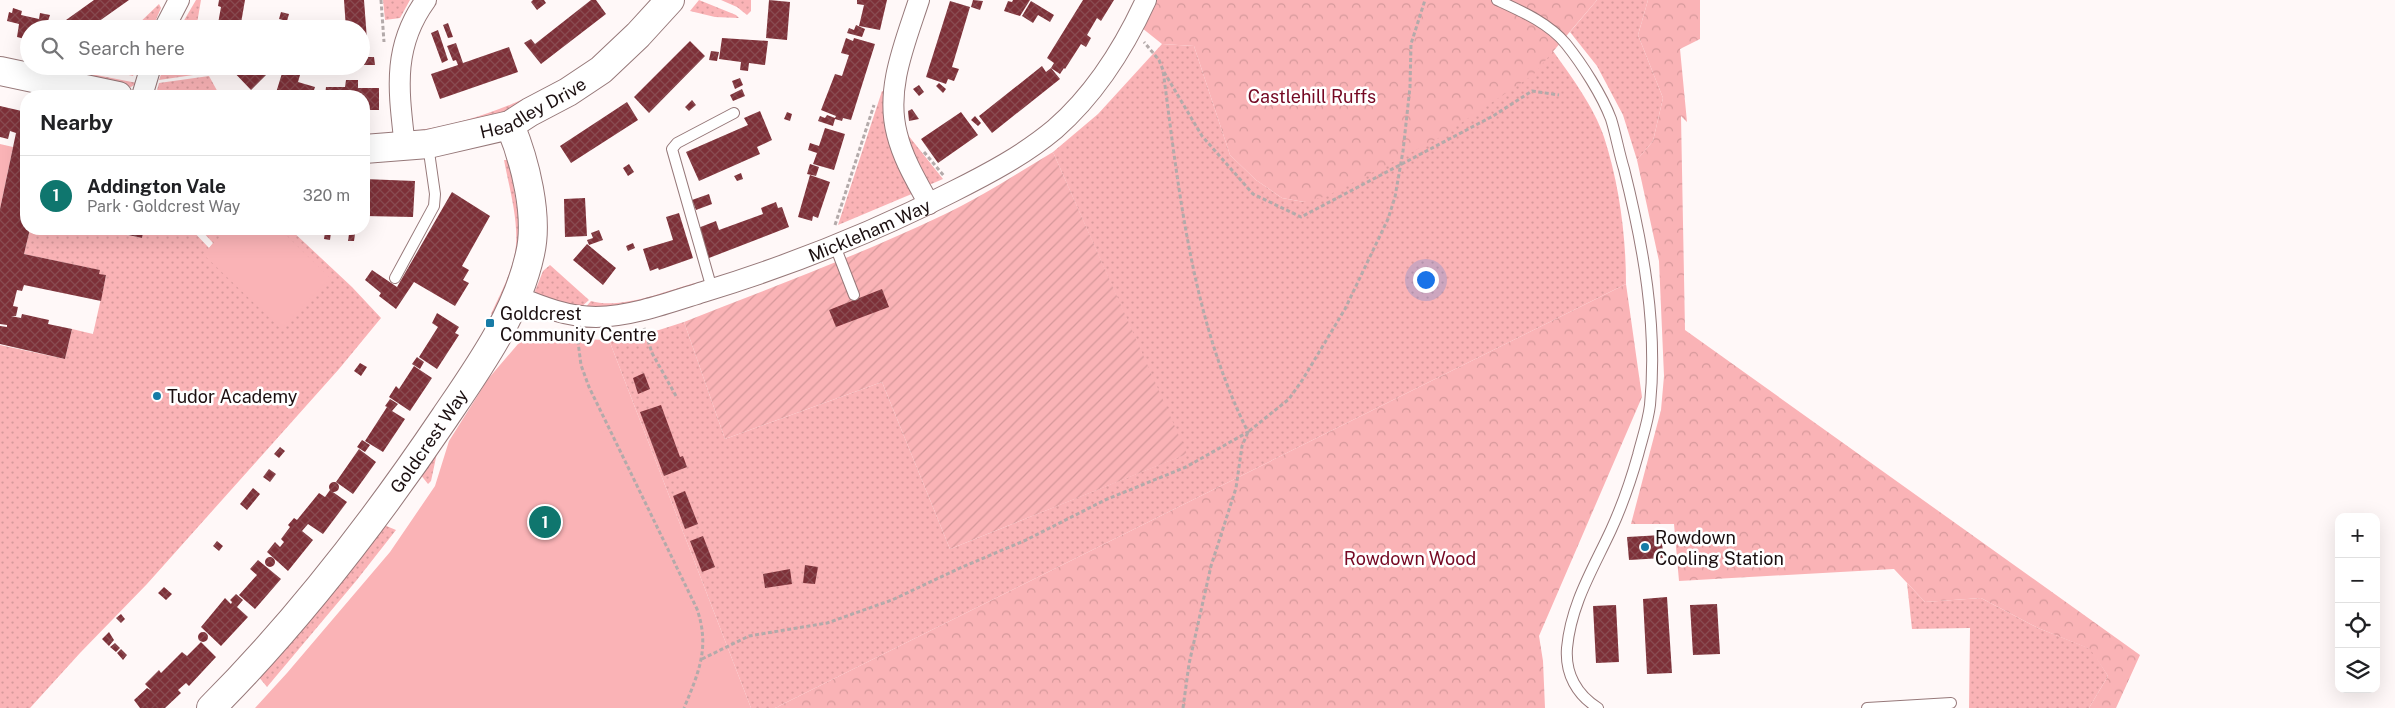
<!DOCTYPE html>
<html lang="en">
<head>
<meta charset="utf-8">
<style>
  body { margin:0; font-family:"Public Sans",sans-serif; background:#f6f6f6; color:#202124 }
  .controls { position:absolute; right:15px; bottom:15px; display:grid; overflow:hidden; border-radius:10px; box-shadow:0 5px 20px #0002 }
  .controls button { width:45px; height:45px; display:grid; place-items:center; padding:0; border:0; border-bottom:1px solid #e0e0e0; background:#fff; color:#202124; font:25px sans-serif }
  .you { position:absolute; left:1425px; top:279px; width:18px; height:18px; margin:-12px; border:4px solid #fff; border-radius:50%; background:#1a73e8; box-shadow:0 0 0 8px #1a73e833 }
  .badge { display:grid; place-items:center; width:32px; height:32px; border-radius:50%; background:#0f766e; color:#fff; font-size:16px; font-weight:700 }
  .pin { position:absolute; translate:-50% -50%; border:2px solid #fff; box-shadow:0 1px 5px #0006 }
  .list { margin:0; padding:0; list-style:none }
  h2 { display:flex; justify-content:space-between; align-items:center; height:65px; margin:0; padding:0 20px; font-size:21px }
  h2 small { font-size:16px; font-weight:400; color:#757577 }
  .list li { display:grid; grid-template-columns:32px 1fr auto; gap:15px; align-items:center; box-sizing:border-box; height:80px; padding:0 20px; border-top:1px solid #e0e0e0 }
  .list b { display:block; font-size:19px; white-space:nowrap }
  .list p { margin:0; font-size:16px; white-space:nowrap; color:#757577 }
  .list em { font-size:16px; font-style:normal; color:#757577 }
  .icon { flex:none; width:28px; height:28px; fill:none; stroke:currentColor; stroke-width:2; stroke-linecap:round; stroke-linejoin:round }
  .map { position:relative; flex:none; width:2395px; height:708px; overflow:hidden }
  .search { position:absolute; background:#fff; box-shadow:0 5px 20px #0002; left:20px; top:20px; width:350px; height:55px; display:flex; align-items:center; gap:12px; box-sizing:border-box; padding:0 18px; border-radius:28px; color:#757577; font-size:19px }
  .panel { position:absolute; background:#fff; box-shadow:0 5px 20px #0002; left:20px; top:90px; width:350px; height:145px; border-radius:20px }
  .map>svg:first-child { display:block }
  .grass { fill:url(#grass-dots) }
  .forest { fill:url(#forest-crowns) }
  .park { fill:#fab3b6 }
  .garden { fill:url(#garden-furrows) }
  .building { fill:url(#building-cross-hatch) }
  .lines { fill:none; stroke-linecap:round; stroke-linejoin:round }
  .lane-casing { stroke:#967879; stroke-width:12 }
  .street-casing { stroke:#967879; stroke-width:22 }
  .secondary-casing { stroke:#967879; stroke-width:30 }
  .path { stroke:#b3aaaa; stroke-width:3; stroke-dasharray:4 2.5; stroke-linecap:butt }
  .lane { stroke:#fff; stroke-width:10 }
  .street { stroke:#fff; stroke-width:20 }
  .secondary { stroke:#fff; stroke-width:28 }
  .poi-dot { fill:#177ba6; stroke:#fff; stroke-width:2 }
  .labels { text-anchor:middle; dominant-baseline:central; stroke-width:5; stroke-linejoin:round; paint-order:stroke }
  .park-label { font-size:18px; fill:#750823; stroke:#fff }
  .street-label { font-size:18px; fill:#1b0f10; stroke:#fff }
  .poi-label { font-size:18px; fill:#1b0f10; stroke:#fff; text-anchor:start }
</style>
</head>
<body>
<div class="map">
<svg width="2395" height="708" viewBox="0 0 2395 708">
  <defs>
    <pattern id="grass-dots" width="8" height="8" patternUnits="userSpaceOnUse" patternTransform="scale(1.25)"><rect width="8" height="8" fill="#fab3b6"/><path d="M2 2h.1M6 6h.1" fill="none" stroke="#d6999b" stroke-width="1.8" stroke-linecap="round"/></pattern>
    <pattern id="forest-crowns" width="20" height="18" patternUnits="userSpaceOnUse" patternTransform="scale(1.25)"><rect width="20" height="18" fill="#fab3b6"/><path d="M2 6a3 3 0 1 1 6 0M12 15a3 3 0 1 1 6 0" fill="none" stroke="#d6999b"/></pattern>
    <pattern id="garden-furrows" width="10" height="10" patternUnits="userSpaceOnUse" patternTransform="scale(1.25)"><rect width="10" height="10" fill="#fab3b6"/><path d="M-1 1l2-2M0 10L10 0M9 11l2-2" fill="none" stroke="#d6999b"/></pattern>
    <pattern id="building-cross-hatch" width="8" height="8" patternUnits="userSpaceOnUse" patternTransform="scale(1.25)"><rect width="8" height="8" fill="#7d3038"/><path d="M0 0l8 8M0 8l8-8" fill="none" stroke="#894b51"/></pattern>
  </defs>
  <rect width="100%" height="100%" fill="#fff8f8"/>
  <!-- grass -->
  <path class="grass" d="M196,0H201L196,29H179Z
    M383,0H410L400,18L385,20Z
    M699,0L736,15L739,18L715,17L690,11Z
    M721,0H751V11L747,15L737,7Z
    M1597,0H1648L1638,35L1663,98L1653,141L1637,160L1623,115L1597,66L1570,32Z
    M159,4L161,8L152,29H133Z
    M1162,44L1194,46L1230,155L1256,180L1282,198L1304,202L1531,71L1553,51C1571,76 1594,107 1604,137C1619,183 1626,235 1626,284L775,708H751L609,340L634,338L684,322L725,439L882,382L950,549L1186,454L1053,152L1098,114Z
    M89,66H138L133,76Z
    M164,66H204L207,73L159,80Z
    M71,70L137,83L131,87L70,75Z
    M209,76L220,96H160L156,94L159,83Z
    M882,91L885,92L914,193L838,225Z
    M534,94L536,98L504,113L420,134V130C460,124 497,112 534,94Z
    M904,130L943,179L929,185L915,161Z
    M504,160H509L520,225V251L495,316L491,314C501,292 514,269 516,245C518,217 509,187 504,160Z
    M30,229H96L142,238L144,229H191L209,248L213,243L200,229H290L352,287L381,318L339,369L147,584L80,653L30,708H0V345L65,359L72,329L93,334L106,276L99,274V270L24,254Z
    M550,265L589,300L580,308L536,294L535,291L543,271Z
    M695,283L697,288L638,304L584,309L591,301C620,310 666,291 695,283Z
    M437,453L431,481L428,484L420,474Z
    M384,525L396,530L356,581L267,687L258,676Z
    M1907,583L1925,602L1981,598L2038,628L2091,649L2108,676L2089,708H1969L1970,628L1912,629Z"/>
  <!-- forest -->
  <path class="forest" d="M1154,0H1597L1533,75L1437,139L1327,196L1304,202L1282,198L1256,180L1230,155L1194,46L1162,44L1142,28Z
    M1648,0H1700V39L1680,49L1687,122L1681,116L1685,330L2140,655L2116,708H2089L2108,676L2090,649L2038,628L1981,598L1925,602L1894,569L1679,581L1674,524H1631L1661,410L1664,376L1659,261L1637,160L1653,141L1663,98L1638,35Z
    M1626,284L1642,397L1539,636L1543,661L1545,708H775Z"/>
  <!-- park -->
  <path class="park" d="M0,144L13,147L0,209Z
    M228,229H280L330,278L281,329L203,254Z
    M537,333L579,339L609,340L751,708H255L287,673L390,552L435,486L449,441L488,379L518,344L530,335Z"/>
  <!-- garden -->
  <path class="garden" d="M1053,152L1187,454L950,549L882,382L725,439L684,322C770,288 857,256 941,216C980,198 1016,174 1053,152Z"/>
  <!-- building -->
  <path class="building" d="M94,0H129L88,29H72L66,20Z
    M219,0H245L240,29H217L221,7L218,6Z
    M344,0H364L368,53L361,54V29H346Z
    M533,0H544L546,3L537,10L531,2Z
    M591,0H596L606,14L541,64L524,43L531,39L535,44Z
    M769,0L790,2L787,40L766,38Z
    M857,0H887L880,30L859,26L864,5L857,4Z
    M973,0L983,1L980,10L971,7Z
    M1013,0H1030L1020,16L1004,11L1008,1L1012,2Z
    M1083,0H1114L1101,21L1097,18L1087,35L1091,38L1086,47L1081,44L1065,69L1064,68L1060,74L1051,68L1060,79L992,133L979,116L1042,66L1046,72L1051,68L1054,63L1047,58Z
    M950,1L970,7L952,67L959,69L954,81L948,79L946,84L926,77Z
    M1031,1L1054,15L1050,22L1038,15L1033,23L1022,16Z
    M13,8L22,11L21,15L39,19L40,13L50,15L48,21L57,23L55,29H29V40L17,37L19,24L7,21L9,12L12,13Z
    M281,12L289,14L287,21L279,19Z
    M448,23L453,37L448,38L443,25Z
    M856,25L865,29L862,37L847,33L849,28L854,30Z
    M438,30L448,60L442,63L431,33Z
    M722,38L768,41L765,65L749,63L748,71L740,70L741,62L719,59Z
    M846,38L853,41L854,38L875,44L851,120L843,118L842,121L835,119L833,126L818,121L820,116L825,118L827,115L835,118L836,116L821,110L835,74L842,76L849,55L841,53Z
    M690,41L705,56L649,113L634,97Z
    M456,43L463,63L509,47L518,72L440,99L431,74L458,65L456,60L453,61L447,46Z
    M711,51L719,52L717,61L709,60Z
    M364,57H374L375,65H364Z
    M228,66H259L267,74L251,90Z
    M283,70L300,75L298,82L315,87L312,96H275Z
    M740,78L743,85L735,89L732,81Z
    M346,80H358V88H379V110H364V96H325L326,87H345Z
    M939,83L946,89L943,93L936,86Z
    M919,85L924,92L919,96L913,89Z
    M742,89L745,96L733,101L730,95Z
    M692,100L696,105L689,111L685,107Z
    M627,102L638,120L571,163L560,146Z
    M0,106L26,112V229H30L24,254L100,270L99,274L106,275L101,301L24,285L22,291L17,290L13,306L18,307L16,316H11L21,318L22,314L49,320L48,324L72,329L65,359L0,344V326L7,327V325L0,324V209L16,133L10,131L8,139L0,137Z
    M912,109L919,119L909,121L908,111Z
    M760,111L772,140L757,147L760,154L699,181L686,152L748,125L744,118Z
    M787,112L792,114L790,121L784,119Z
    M961,112L978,135L938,163L921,139Z
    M975,116L981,123L978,126L971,120Z
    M825,128L845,134L834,170L813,164L817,153L808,150L810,143L819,146Z
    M629,164L634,172L628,176L623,168Z
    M810,164L819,167L816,176L807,174Z
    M741,173L743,179L737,181L734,176Z
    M810,175L830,182L818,218L813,216L812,221L798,217Z
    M364,179L415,181L413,217L364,216Z
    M452,192L490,216L462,266L469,270L463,280L469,283L455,306L414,282L396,309L379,296L381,293L365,280L372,270L397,287Z
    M709,194L712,204L696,210L692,200Z
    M585,198L587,236L565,237L564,199Z
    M776,202L778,208L782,207L789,227L709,258L698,228L716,221L719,230L763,214L761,208Z
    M679,213L693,258L659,270L658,268L650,271L643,249L673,240L666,217Z
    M100,229H144L142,238Z
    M599,230L603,240L589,245L587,240L593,238L591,233Z
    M325,232H331L330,240L324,239Z
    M349,234H355L354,241H348Z
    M633,243L635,248L628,251L626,246Z
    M587,244L616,268L603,285L573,260Z
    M882,289L889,307L836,327L829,310Z
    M437,313L459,327L455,333L459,335L437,369L419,357L438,327L432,323Z
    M417,357L424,362L420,369L412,364Z
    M360,363L367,367L361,376L354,371Z
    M414,366L432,378L410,411L389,397L396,386L399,389Z
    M644,373L650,389L638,394L633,378Z
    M390,399L398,404L392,411L405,419L383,452L365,441L387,407L385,406Z
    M661,405L680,457L683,456L687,467L664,476L640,412Z
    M362,440L370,445L365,452L357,447Z
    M280,447L285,451L279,458L274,454Z
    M359,449L376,462L353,494L336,482Z
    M269,469L276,474L270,482L263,477Z
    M329 487a5 5 0 1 1 10 0a5 5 0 1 1-10 0Z
    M253,488L260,494L247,510L240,504Z
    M330,490L347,502L323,534L308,524L302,531L313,540L288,571L267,552L275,542L280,547L284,542L281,539L290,527L288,525L294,518L297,520L319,493L325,497Z
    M685,491L698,524L685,529L673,496Z
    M1662,535L1663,558L1629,560L1627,537Z
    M703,536L715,567L702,572L690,541Z
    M217,541L223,546L219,551L213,546Z
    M265 562a5 5 0 1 1 10 0a5 5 0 1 1-10 0Z
    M258,560L281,579L255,609L239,595L257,575L250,569Z
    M805,565L818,567L815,584L803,583Z
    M790,569L792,584L765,588L763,574Z
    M164,587L172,594L166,600L158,593Z
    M236,594L243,600L237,607L248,617L221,646L201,627L225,598L231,604L232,602L230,600Z
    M1667,597L1672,673L1647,674L1643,599Z
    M1717,604L1720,654L1693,655L1690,605Z
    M1616,605L1619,662L1596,663L1593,606Z
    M121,614L125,619L121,623L116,618Z
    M109,632L114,640L109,646L102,639Z
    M198 637a5 5 0 1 1 10 0a5 5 0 1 1-10 0Z
    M201,642L216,657L189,686L186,683L178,690L181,693L165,708H140L134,700L147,688L152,691L145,684L159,670L161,673L182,652L187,656Z
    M115,643L120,648L116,652L110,647Z
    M121,649L127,655L123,660L117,653Z"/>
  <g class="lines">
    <!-- lane casing -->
    <g class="lane-casing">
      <path id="lane" d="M1497,0C1521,11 1549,23 1566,44C1582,64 1602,95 1611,119C1616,135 1619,153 1624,169C1643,245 1658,326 1650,405C1648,422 1642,439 1638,455C1631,480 1622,506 1611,530C1593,569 1571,604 1567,648C1565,674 1577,695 1598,708
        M835,246L854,295
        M395,278L434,206L435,194L428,145
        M712,289L672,149L677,143L734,113
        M1867,708L1951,703"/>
    </g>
    <!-- street casing -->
    <g class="street-casing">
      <g id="street">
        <path d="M919,0C905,43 885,89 897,134C903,159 917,182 929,204"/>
        <path d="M164,29L179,0"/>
        <path d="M142,96L151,66"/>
        <path d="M405,147C399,93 391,48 426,0"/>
        <path id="s1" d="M516,296C542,307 568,317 596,317C633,316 668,303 703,292C788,266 872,233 952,192C988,174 1024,155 1055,129C1095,94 1124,48 1146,0"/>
      </g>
    </g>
    <!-- secondary casing -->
    <g class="secondary-casing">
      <g id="secondary">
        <path d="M0,71L118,96"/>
        <path id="s2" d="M364,149L428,144L510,125L530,112L568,92L601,70L638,35L670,0"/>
        <path id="s3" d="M211,708C300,619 375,521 445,417C479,367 517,314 530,254C539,216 525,161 510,125"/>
      </g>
    </g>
    <!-- path -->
    <path class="path" d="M381,0L384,42
      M1164,72L1202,136L1253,194L1301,217L1493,116L1532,91L1559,95
      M924,152L944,176
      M835,225L874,105
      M644,328L652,353L676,396
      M577,334L581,365L589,387L697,609C710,647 699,672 684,708
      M702,659L749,636L827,623L892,600L960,568L1026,540L1105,500L1186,467L1248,432C1192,320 1179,192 1163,70L1159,60L1144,42
      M1183,708L1189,664L1211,566L1236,488L1242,446L1248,432L1289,399L1303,379L1345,309L1388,219L1395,197L1403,151L1410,87L1411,44L1425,0"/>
    <!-- lane -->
    <use href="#lane" class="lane"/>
    <!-- street -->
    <use href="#street" class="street"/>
    <!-- secondary -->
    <use href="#secondary" class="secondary"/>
  </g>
  <!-- markers -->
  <g class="poi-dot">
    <rect x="485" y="318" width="10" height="10" rx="2.5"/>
    <circle cx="157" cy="396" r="5"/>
    <circle cx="1645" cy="547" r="5"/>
  </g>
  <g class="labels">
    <!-- park labels -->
    <g class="park-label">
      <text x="1312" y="96">Castlehill Ruffs</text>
      <text x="1410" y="558">Rowdown Wood</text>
    </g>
    <!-- street labels -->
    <g class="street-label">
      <text stroke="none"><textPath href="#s2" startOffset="176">Headley Drive</textPath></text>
      <text stroke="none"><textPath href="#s1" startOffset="371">Mickleham Way</textPath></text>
      <text stroke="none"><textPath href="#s3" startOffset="345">Goldcrest Way</textPath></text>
    </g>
    <!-- poi labels -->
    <g class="poi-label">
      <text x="500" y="313">Goldcrest<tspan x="500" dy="21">Community Centre</tspan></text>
      <text x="167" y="396">Tudor Academy</text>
      <text x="1655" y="537">Rowdown<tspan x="1655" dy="21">Cooling Station</tspan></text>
    </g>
  </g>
</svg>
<div class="controls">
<button>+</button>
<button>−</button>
<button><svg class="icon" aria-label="locate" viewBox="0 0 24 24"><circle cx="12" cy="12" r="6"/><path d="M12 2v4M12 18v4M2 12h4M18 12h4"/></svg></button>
<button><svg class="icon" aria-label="layers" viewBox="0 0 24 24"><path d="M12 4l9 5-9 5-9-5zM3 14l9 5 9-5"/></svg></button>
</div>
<div class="you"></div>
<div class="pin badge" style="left:545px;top:522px">1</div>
<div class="search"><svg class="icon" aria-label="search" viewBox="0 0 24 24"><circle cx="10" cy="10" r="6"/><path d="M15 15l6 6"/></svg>Search here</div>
<section class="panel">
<h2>Nearby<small></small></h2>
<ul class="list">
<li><span class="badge">1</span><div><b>Addington Vale</b><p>Park · Goldcrest Way</p></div><em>320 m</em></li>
</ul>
</section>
</div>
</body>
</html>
